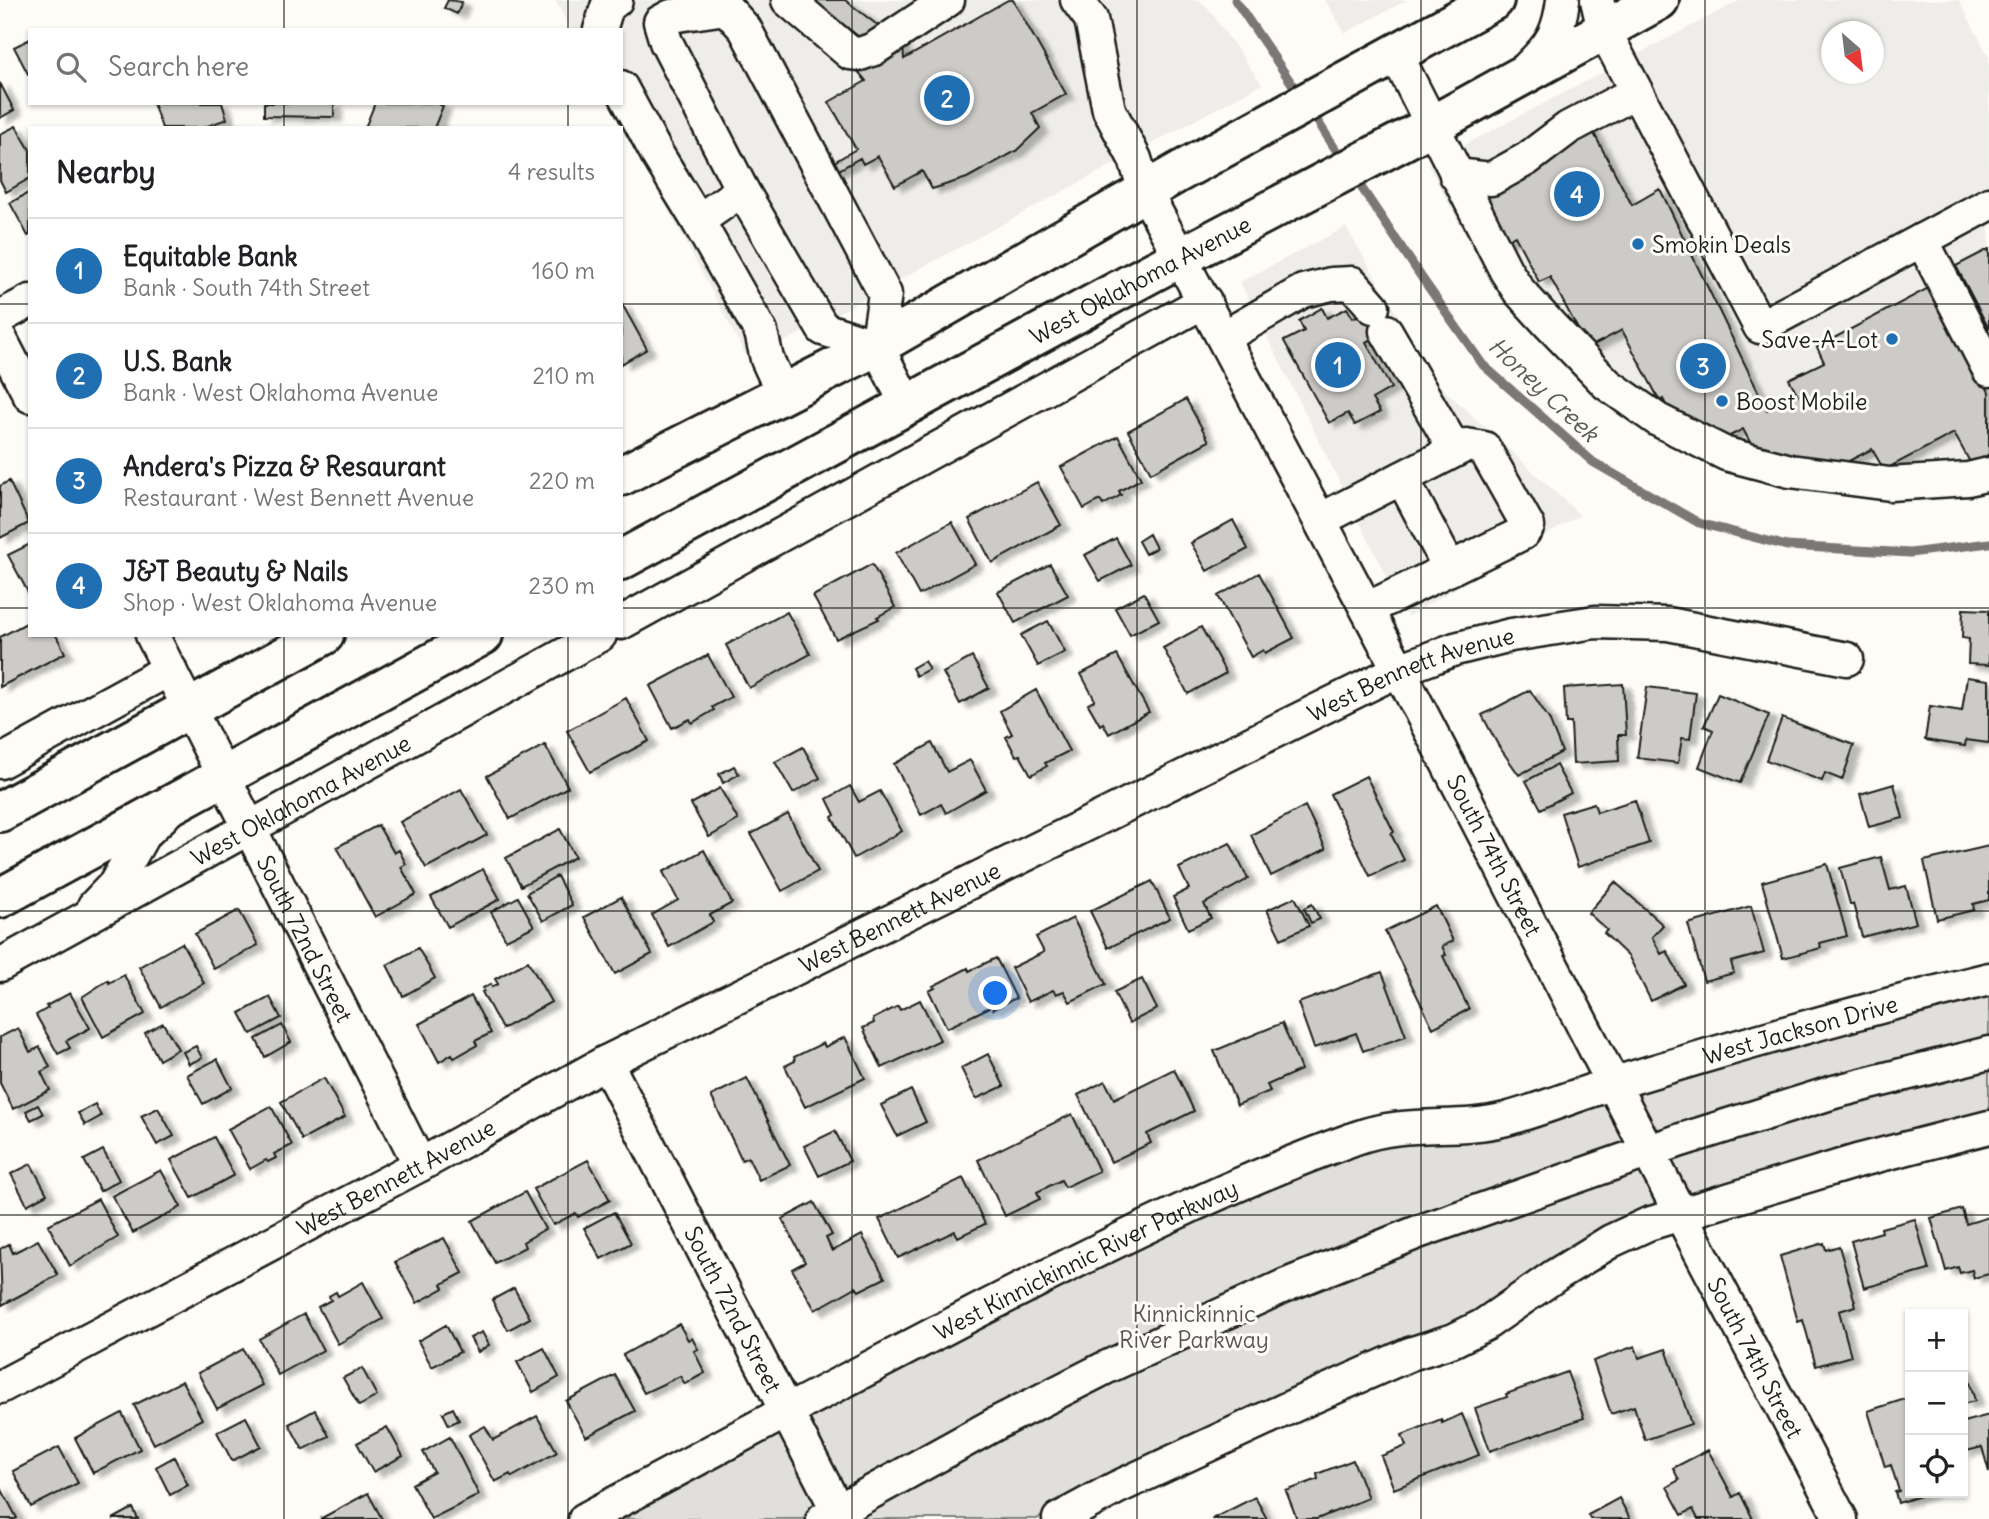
<!DOCTYPE html>
<html lang="en">
<head>
<meta charset="utf-8">
<style>
  body { margin:0; font-family:Delius,sans-serif; background:#f2f2f2; color:#202124 }
  .controls { position:absolute; right:21px; bottom:21px; display:grid; overflow:hidden; border-radius:0px; box-shadow:0 2px 5px #0004 }
  .controls button { width:63px; height:63px; display:grid; place-items:center; padding:0; border:0; border-bottom:2px solid #e0e0e0; background:#fff; color:#202124; font:35px sans-serif }
  .compass { position:absolute; left:1821px; top:21px; width:63px; height:63px; border-radius:50%; background:#fff; box-shadow:0 2px 5px #0004; rotate:152deg }
  .you { position:absolute; left:996px; top:994px; width:24px; height:24px; margin:-18px; border:5px solid #fff; border-radius:50%; background:#1a73e8; box-shadow:0 0 0 10px #1a73e833 }
  .badge { display:grid; place-items:center; width:46px; height:46px; border-radius:50%; background:#1f6fb2; color:#fff; font-size:23px; font-weight:700 }
  .pin { position:absolute; translate:-50% -50%; border:4px solid #fff; box-shadow:0 2px 7px #0006 }
  .list { margin:0; padding:0; list-style:none }
  h2 { display:flex; justify-content:space-between; align-items:center; height:91px; margin:0; padding:0 28px; font-size:30px }
  h2 small { font-size:23px; font-weight:400; color:#757577 }
  .list li { display:grid; grid-template-columns:46px 1fr auto; gap:21px; align-items:center; box-sizing:border-box; height:105px; padding:0 28px; border-top:2px solid #e0e0e0 }
  .list b { display:block; font-size:26px; white-space:nowrap }
  .list p { margin:0; font-size:23px; white-space:nowrap; color:#757577 }
  .list em { font-size:23px; font-style:normal; color:#757577 }
  .icon { flex:none; width:38px; height:38px; fill:none; stroke:currentColor; stroke-width:2; stroke-linecap:round; stroke-linejoin:round }
  .map { position:relative; flex:none; width:1989px; height:1519px; overflow:hidden }
  .search { position:absolute; background:#fff; box-shadow:0 2px 5px #0004; left:28px; top:28px; width:595px; height:77px; display:flex; align-items:center; gap:18px; box-sizing:border-box; padding:0 24px; border-radius:0px; color:#757577; font-size:26px }
  .panel { position:absolute; background:#fff; box-shadow:0 2px 5px #0004; left:28px; top:126px; width:595px; height:511px; border-radius:0px }
  .map>svg:first-child { display:block }
  .built { fill:#eeede9; fill-rule:evenodd }
  .green { fill:#e0dfdb; stroke:#7e7e7c; stroke-width:2 }
  .lines { fill:none; stroke-linecap:round; stroke-linejoin:round }
  .stream { stroke:#797876; stroke-width:9 }
  .building { fill:#cccbc8; stroke:#1c1c1c; stroke-width:2; filter:url(#shadow) }
  .minor-casing { stroke:#1c1c1c; stroke-width:37 }
  .major-casing { stroke:#1c1c1c; stroke-width:44 }
  .minor { stroke:#fdfcf7; stroke-width:32 }
  .major { stroke:#fdfcf7; stroke-width:38 }
  .grid { fill:none; stroke:#1c1c1c; stroke-width:2; stroke-opacity:0.55 }
  .poi-dot { fill:#1f6fb2; stroke:#fdfcf7; stroke-width:2.5 }
  .labels { text-anchor:middle; dominant-baseline:central; stroke-width:6; stroke-linejoin:round; paint-order:stroke }
  .poi-label { font-size:23px; fill:#1c1c1c; stroke:#fdfcf7; text-anchor:start }
  .street-label { font-size:23px; fill:#1c1c1c; stroke:#fdfcf7 }
  .park-label { font-size:23px; fill:#575655; stroke:#fdfcf7 }
  .water-label { font-size:24px; font-style:italic; fill:#5a5a58; stroke:#fdfcf7 }
</style>
</head>
<body>
<div class="map">
<svg width="1989" height="1519" viewBox="0 0 1989 1519">
  <defs>
    <filter id="shadow"><feDropShadow dx="8" dy="4.5" stdDeviation="2" flood-color="#0004"/></filter>
  </defs>
  <rect width="100%" height="100%" fill="#fdfcf7"/>
  <filter id="ink" filterUnits="userSpaceOnUse"><feTurbulence type="fractalNoise" baseFrequency=".0143" numOctaves="2"/><feDisplacementMap in="SourceGraphic" scale="14" xChannelSelector="R" yChannelSelector="G"/><feConvolveMatrix kernelMatrix="1 2 1 2 8 2 1 2 1" color-interpolation-filters="sRGB"/></filter>
  <g filter="url(#ink)">
    <!-- built -->
    <path class="built" d="M555,0H1198L1207,7L1262,84L749,361L611,103H621V30H571Z
      M1325,0H1407L1345,33Z
      M1741,0H1959L1989,57V486L1945,495H1838L1721,466L1634,427L1556,356L1480,263L1428,164ZM1832,32H1874V74H1832Z
      M1346,227L1438,384L1580,515L1407,617L1240,282Z"/>
    <!-- green -->
    <path class="green" d="M1989,994V1117L1699,1193L1577,1244L1526,1282L1466,1319L1153,1456L1037,1519H623L1154,1233L1335,1159L1407,1138L1509,1133L1942,1003Z"/>
    <g class="lines">
      <!-- stream -->
      <path class="stream" d="M1235,0L1301,97
        M1311,111L1343,161
        M1353,175L1422,278L1483,365L1593,462L1699,523L1787,546L1910,553L1989,543"/>
    </g>
    <!-- building -->
    <path class="building" d="M448,0L462,2L457,14L444,8Z
      M816,0H845L903,45L904,59L1008,0H1013L1066,94L1032,113L1040,128L1016,151L967,178L932,189L922,171L895,186L878,156L863,164L860,158L835,172L831,164L856,149L829,102L866,81L857,70L874,49L814,1Z
      M30,39V73L28,74L14,47Z
      M0,83L14,110L0,118Z
      M153,103H222L227,119L202,128H162Z
      M264,103H334V117L264,116Z
      M375,103H436L443,106L434,128H365Z
      M16,126L30,150V178L6,192L0,180V134Z
      M1590,126L1632,205L1660,189L1767,410L1798,395L1789,379L1824,362L1817,347L1934,285L1989,392V454L1971,464L1954,433L1884,470L1872,449L1837,467L1752,446L1743,429L1726,438L1666,405L1663,399L1660,401L1622,330L1588,348L1550,277L1539,282L1515,236L1502,243L1477,194Z
      M30,192V235L28,236L10,203Z
      M1989,249V329L1956,266Z
      M621,302L647,349L621,364Z
      M1376,306L1386,331L1366,342L1391,388L1372,399L1380,412L1355,425L1348,413L1329,423L1284,341L1304,331L1299,321L1322,308L1327,318L1347,308L1353,318Z
      M1186,399L1209,441L1151,473L1128,431Z
      M1118,436L1141,479L1119,491L1121,495L1103,505L1100,500L1084,509L1061,467Z
      M9,481L29,523L0,538V486Z
      M1037,482L1061,525L992,563L969,519Z
      M1233,520L1248,549L1207,571L1191,543Z
      M952,522L975,564L919,595L896,553Z
      M1149,534L1156,548L1145,554L1138,541Z
      M1116,538L1131,565L1100,581L1085,555Z
      M30,544V596L8,555Z
      M872,564L895,607L877,617L879,619L836,639L813,596Z
      M1050,564L1068,595L1015,623L998,592Z
      M1259,573L1294,638L1265,653L1263,650L1251,657L1218,596Z
      M1144,593L1159,620L1130,635L1115,608Z
      M1963,609L1989,610V665L1968,664L1969,639L1962,638Z
      M787,612L810,654L749,688L726,645Z
      M30,621V635H56L65,653L0,687V637Z
      M1048,621L1065,652L1038,666L1021,635Z
      M1201,627L1226,673L1188,694L1163,648Z
      M708,655L731,697L712,707L714,710L692,723L690,719L672,728L650,686Z
      M1117,655L1149,712L1109,734L1103,723L1100,725L1088,704L1095,700L1081,674Z
      M972,657L989,688L960,704L943,673Z
      M924,661L929,669L916,676L912,668Z
      M1967,677L1989,680V743L1966,740L1965,746L1925,740L1930,706L1962,711Z
      M1623,684L1626,735H1618L1619,761L1573,764L1571,723H1566L1564,688Z
      M1647,687L1696,693L1690,739L1682,738L1678,763L1637,758Z
      M1036,690L1069,751L1045,763L1047,766L1031,775L1020,755L1016,756L1006,737L1012,734L1000,711Z
      M1530,690L1549,719L1562,752L1519,775L1498,745L1482,715Z
      M1718,694L1769,715L1740,783L1699,767L1713,730L1704,726Z
      M626,698L649,741L590,772L567,731Z
      M1782,718L1854,745L1842,780L1825,773L1822,781L1766,760Z
      M932,743L947,772L970,760L986,790L946,813L941,804L921,815L894,764Z
      M545,745L568,787L510,819L487,776Z
      M803,747L820,778L793,793L775,762Z
      M1556,765L1571,793L1541,809L1526,781Z
      M734,766L739,774L723,783L719,774Z
      M1366,776L1394,832L1391,834L1404,860L1370,876L1330,794Z
      M1894,784L1903,818L1869,827L1860,794Z
      M850,786L859,802L880,791L902,831L854,858L832,817L835,815L827,799Z
      M720,788L738,820L709,837L691,804Z
      M461,789L487,835L426,868L400,822Z
      M1635,800L1649,843L1578,867L1561,813L1594,803L1597,812Z
      M1305,806L1326,849L1271,876L1251,835Z
      M788,814L818,871L782,891L751,834Z
      M378,825L394,853L399,850L406,864L401,867L416,894L375,917L337,847Z
      M560,829L575,857L521,886L506,858Z
      M1230,843L1248,879L1204,904L1211,918L1188,929L1173,897L1189,889L1179,868Z
      M1989,846V900L1973,904L1974,910L1937,919L1924,861Z
      M704,850L732,903L710,915L713,922L669,947L652,915L678,900L663,872Z
      M1881,857L1890,890L1906,886L1916,923L1862,937L1853,904H1850L1840,868Z
      M1827,864L1847,936L1820,943L1821,948L1783,958L1762,882Z
      M483,869L500,899L448,927L431,897Z
      M557,876L572,905L543,921L527,893Z
      M1152,881L1170,918L1108,948L1090,911Z
      M1615,882L1663,925L1652,937L1661,954L1667,951L1684,984L1651,1001L1629,957L1604,933L1607,930L1588,913Z
      M518,897L534,926L506,940L491,912Z
      M621,897L652,954L615,974L584,917Z
      M1295,897L1309,926L1281,939L1267,910Z
      M1312,904L1320,919L1311,923L1304,908Z
      M1436,906L1453,941L1442,946L1446,955L1443,956L1469,1009L1433,1028L1385,931Z
      M1751,906L1764,953L1731,962L1734,973L1704,981L1688,924Z
      M239,910L258,945L214,969L195,934Z
      M1073,918L1106,984L1070,1002L1064,991L1056,994L1053,990L1028,1002L1011,968L1044,952L1036,937Z
      M182,943L204,983L161,1007L139,967Z
      M418,948L435,978L403,996L387,965Z
      M996,958L1016,998L993,1009L992,1006L947,1028L929,991L935,988L933,986L968,968L969,971Z
      M528,961L551,1002L502,1029L482,992L484,991L483,988L491,984L492,987L498,984L495,979Z
      M1382,972L1406,1036L1363,1051L1356,1033L1314,1048L1298,1003Z
      M124,975L145,1014L103,1037L82,997L108,980L109,983Z
      M1142,979L1157,1009L1129,1023L1114,992Z
      M70,993L90,1028L66,1041L70,1048L58,1054L36,1015L48,1008L46,1006Z
      M471,996L491,1033L475,1041L477,1045L454,1058L452,1054L439,1062L419,1024Z
      M270,997L281,1018L251,1034L240,1013Z
      M920,1000L940,1040L882,1068L863,1028L874,1023L873,1019L898,1006L900,1010Z
      M163,1023L178,1049L159,1060L145,1033Z
      M1282,1023L1301,1070L1267,1085L1270,1091L1237,1105L1214,1051Z
      M282,1025L291,1042L265,1057L256,1039Z
      M18,1028L30,1052L40,1047L50,1067L41,1072L50,1090L13,1109L0,1083V1037Z
      M845,1037L865,1078L805,1107L785,1066L795,1061L794,1057L823,1043L825,1047Z
      M196,1046L202,1058L189,1064L183,1052Z
      M988,1054L1004,1086L976,1099L961,1068Z
      M217,1059L232,1088L203,1104L187,1075Z
      M1174,1069L1194,1111L1147,1134L1151,1143L1111,1162L1078,1095L1105,1081L1114,1099Z
      M324,1078L345,1117L302,1140L281,1102Z
      M747,1078L790,1165L759,1180L748,1157L742,1160L711,1096Z
      M911,1090L926,1122L897,1136L881,1105Z
      M95,1104L101,1116L85,1125L78,1113Z
      M38,1105L43,1114L31,1120L26,1111Z
      M271,1106L292,1145L274,1154L276,1158L268,1162L266,1160L250,1169L228,1129Z
      M158,1108L174,1136L157,1145L141,1116Z
      M1072,1114L1099,1171L1065,1187L1061,1180L1037,1192L1040,1199L1005,1216L978,1160Z
      M835,1131L850,1161L819,1176L804,1146Z
      M214,1137L234,1175L192,1198L171,1160Z
      M103,1150L119,1180L100,1191L84,1160Z
      M588,1160L610,1200L578,1217L576,1213L553,1225L533,1189Z
      M31,1164L47,1194L27,1205L11,1174Z
      M161,1170L181,1207L133,1233L112,1196Z
      M963,1178L985,1224L958,1237L955,1231L898,1258L879,1219Z
      M525,1192L545,1229L523,1242L525,1247L495,1263L472,1221Z
      M98,1199L118,1237L70,1266L48,1225Z
      M814,1202L832,1235L826,1238L832,1251L862,1235L885,1278L859,1291L856,1287L815,1310L792,1269L805,1262L782,1219Z
      M1962,1209L1966,1224L1989,1217V1274L1974,1278L1972,1270L1960,1273L1958,1267L1946,1271L1931,1218Z
      M614,1212L631,1243L601,1259L584,1228Z
      M1915,1219L1929,1270L1864,1288L1851,1241L1882,1232L1881,1228Z
      M444,1238L463,1273L442,1284L444,1288L417,1303L395,1262Z
      M38,1240L58,1275L2,1305L0,1249L9,1244L13,1253Z
      M1824,1243L1826,1250L1839,1246L1856,1306L1839,1311L1851,1356L1816,1366L1803,1320L1798,1322L1780,1256Z
      M363,1282L383,1319L338,1344L318,1307L331,1300L329,1296L336,1292L338,1296Z
      M514,1288L530,1318L508,1330L492,1300Z
      M304,1314L323,1350L278,1375L259,1339Z
      M679,1324L688,1340L692,1338L698,1349L694,1351L705,1373L685,1384L680,1376L644,1393L623,1355Z
      M446,1325L460,1352L432,1367L418,1341Z
      M482,1332L489,1345L478,1352L470,1338Z
      M1635,1346L1639,1358L1666,1349L1691,1424L1645,1440L1634,1406L1611,1414L1593,1361Z
      M544,1348L559,1377L533,1392L517,1362Z
      M243,1349L262,1385L217,1409L198,1373Z
      M1963,1367H1966L1975,1401L1963,1404Z
      M362,1368L377,1396L359,1406L343,1378Z
      M1567,1372L1584,1418L1490,1451L1475,1408L1507,1397L1506,1394Z
      M615,1375L635,1411L586,1437L566,1401Z
      M182,1381L202,1419L154,1444L134,1405Z
      M1908,1398L1910,1405V1493H1930L1898,1503L1895,1492L1899,1491L1891,1465L1885,1467L1868,1411Z
      M453,1408L459,1420L449,1425L443,1413Z
      M315,1410L329,1436L303,1450L289,1424Z
      M122,1413L140,1449L93,1473L75,1438Z
      M1462,1414L1479,1455L1394,1489L1381,1456L1406,1446L1402,1435L1441,1419L1442,1423Z
      M1989,1415V1472L1982,1447L1963,1452V1422Z
      M537,1416L557,1452L512,1477L510,1474L495,1482L469,1435L485,1426L493,1440Z
      M246,1417L261,1446L232,1461L217,1432Z
      M387,1427L403,1456L373,1472L357,1443Z
      M450,1437L479,1495L431,1519L412,1484L434,1472L423,1452Z
      M59,1447L78,1483L31,1507L13,1471Z
      M1708,1450L1733,1497L1740,1493L1753,1519H1698L1693,1509L1682,1515L1667,1487L1679,1480L1673,1468Z
      M174,1457L188,1485L170,1495L156,1467Z
      M1353,1460L1368,1498L1317,1519H1297L1286,1491L1318,1479L1317,1474Z
      M0,1486L17,1518L15,1519H0Z
      M368,1493L382,1519H320Z
      M1255,1497L1267,1519H1212Z
      M1619,1498L1630,1519H1590L1588,1515Z
      M133,1508L138,1519H113Z"/>
    <g class="lines">
      <!-- minor casing -->
      <g class="minor-casing">
        <g id="minor">
          <path d="M788,0L850,53L860,54L874,49L948,0"/>
          <path id="s1" d="M1077,0L1091,19L1109,110L1135,159L1145,191L1399,670L1694,1240L1841,1519"/>
          <path d="M1597,0L1604,30L1760,327L1989,204"/>
          <path d="M600,30L607,7L616,0"/>
          <path d="M1395,52L1506,271L1519,291L1550,325L1607,384L1658,420L1726,454L1790,471L1890,484L1968,479L1989,474"/>
          <path d="M1529,66C1552,44 1559,32 1563,0"/>
          <path d="M621,87L657,154L698,221L761,332L767,359L783,394"/>
          <path d="M1456,175L1491,179L1527,159L1568,128L1636,92"/>
          <path d="M698,221L742,190"/>
          <path d="M1922,240L1989,370"/>
          <path d="M0,317L30,301"/>
          <path d="M1386,331L1455,450"/>
          <path d="M1224,337L1303,291L1331,284L1352,283L1373,307"/>
          <path d="M0,338L30,396"/>
          <path d="M877,346L823,329L742,190L666,42L660,22L671,16L726,8L745,29L885,294L877,346L907,405"/>
          <path d="M1402,478L1450,569"/>
          <path d="M1320,520L1466,445L1484,448L1528,526L1523,533L1367,609"/>
          <path d="M621,623L1205,301"/>
          <path id="s2" d="M152,635L420,1165"/>
          <path d="M0,762L170,669"/>
          <path d="M94,906L115,884L143,835L164,815"/>
          <path id="s3" d="M0,965L600,635"/>
          <path id="s4" d="M606,1062L842,1519"/>
          <path id="s5" d="M0,1387L420,1165L606,1062L1399,670L1455,649L1511,635L1595,622L1668,624L1847,659"/>
          <path id="s6" d="M585,1519C715,1449 845,1380 976,1312C1099,1249 1225,1185 1356,1138C1407,1119 1457,1132 1506,1119C1543,1109 1578,1094 1615,1083C1739,1045 1863,1010 1989,979"/>
          <path d="M823,1519L997,1423L1105,1368L1284,1286L1418,1232L1681,1140L1834,1092L1989,1053"/>
          <path d="M1059,1519L1116,1488L1308,1399L1410,1354L1454,1340L1484,1325L1556,1275L1611,1241L1648,1224L1857,1161L1989,1127"/>
        </g>
      </g>
      <!-- major casing -->
      <g class="major-casing">
        <g id="major">
          <path d="M621,476L877,346L1179,172L1494,0"/>
          <path id="s7" d="M621,560L1149,274L1431,126L1659,0"/>
          <path d="M0,812L324,635"/>
          <path d="M0,898L483,635"/>
        </g>
      </g>
      <!-- minor -->
      <use href="#minor" class="minor"/>
      <!-- major -->
      <use href="#major" class="major"/>
    </g>
  </g>
  <!-- grid -->
  <path class="grid" d="M284,0V30M568,0V30M852,0V1519M1137,0V1519M1421,0V1519M1705,0V1519M284,103V128M568,103V128M0,304H30M621,304H1989M0,608H30M621,608H1989M284,635V1519M568,635V1519M0,911H1989M0,1215H1989"/>
  <!-- markers -->
  <g class="poi-dot">
    <circle cx="1638" cy="244" r="7"/>
    <circle cx="1892" cy="339" r="7"/>
    <circle cx="1722" cy="401" r="7"/>
  </g>
  <g class="labels">
    <!-- poi labels -->
    <g class="poi-label">
      <text x="1652" y="244">Smokin Deals</text>
      <text x="1878" y="339" text-anchor="end">Save-A-Lot</text>
      <text x="1736" y="401">Boost Mobile</text>
    </g>
    <!-- street labels -->
    <g class="street-label">
      <text stroke="none"><textPath href="#s7" startOffset="590">West Oklahoma Avenue</textPath></text>
      <text stroke="none"><textPath href="#s5" startOffset="1582">West Bennett Avenue</textPath></text>
      <text stroke="none"><textPath href="#s3" startOffset="343">West Oklahoma Avenue</textPath></text>
      <text stroke="none"><textPath href="#s1" startOffset="956">South 74th Street</textPath></text>
      <text stroke="none"><textPath href="#s5" startOffset="1015">West Bennett Avenue</textPath></text>
      <text stroke="none"><textPath href="#s2" startOffset="340">South 72nd Street</textPath></text>
      <text stroke="none"><textPath href="#s6" startOffset="1320">West Jackson Drive</textPath></text>
      <text stroke="none"><textPath href="#s5" startOffset="448">West Bennett Avenue</textPath></text>
      <text stroke="none"><textPath href="#s6" startOffset="564">West Kinnickinnic River Parkway</textPath></text>
      <text stroke="none"><textPath href="#s4" startOffset="278">South 72nd Street</textPath></text>
      <text stroke="none"><textPath href="#s1" startOffset="1522">South 74th Street</textPath></text>
    </g>
    <!-- park labels -->
    <g class="park-label">
      <text x="1194" y="1313">Kinnickinnic<tspan x="1194" dy="26">River Parkway</tspan></text>
    </g>
    <!-- water labels -->
    <g class="water-label">
      <text transform="translate(1544 389) rotate(43)">Honey Creek</text>
    </g>
  </g>
</svg>
<div class="controls">
<button>+</button>
<button>−</button>
<button><svg class="icon" aria-label="locate" viewBox="0 0 24 24"><circle cx="12" cy="12" r="6"/><path d="M12 2v4M12 18v4M2 12h4M18 12h4"/></svg></button>
</div>
<svg class="compass" viewBox="-18 -18 36 36"><path d="M0-13l5 13h-10z" fill="#e53935"/><path d="M0 13l5-13h-10z" fill="#757577"/></svg>
<div class="you"></div>
<div class="pin badge" style="left:1338px;top:365px">1</div>
<div class="pin badge" style="left:947px;top:98px">2</div>
<div class="pin badge" style="left:1703px;top:366px">3</div>
<div class="pin badge" style="left:1577px;top:194px">4</div>
<div class="search"><svg class="icon" aria-label="search" viewBox="0 0 24 24"><circle cx="10" cy="10" r="6"/><path d="M15 15l6 6"/></svg>Search here</div>
<section class="panel">
<h2>Nearby<small>4 results</small></h2>
<ul class="list">
<li><span class="badge">1</span><div><b>Equitable Bank</b><p>Bank · South 74th Street</p></div><em>160 m</em></li>
<li><span class="badge">2</span><div><b>U.S. Bank</b><p>Bank · West Oklahoma Avenue</p></div><em>210 m</em></li>
<li><span class="badge">3</span><div><b>Andera's Pizza &amp; Resaurant</b><p>Restaurant · West Bennett Avenue</p></div><em>220 m</em></li>
<li><span class="badge">4</span><div><b>J&amp;T Beauty &amp; Nails</b><p>Shop · West Oklahoma Avenue</p></div><em>230 m</em></li>
</ul>
</section>
</div>
</body>
</html>
